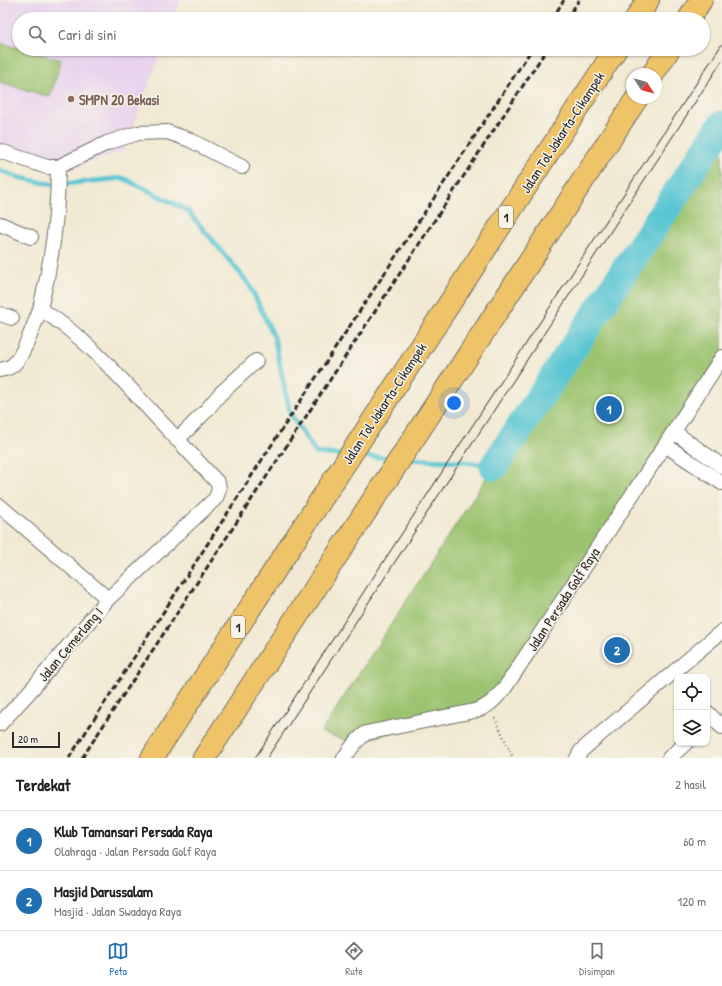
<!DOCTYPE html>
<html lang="id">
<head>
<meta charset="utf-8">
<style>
  body { margin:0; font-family:"Patrick Hand",sans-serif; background:#f6f6f6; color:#222 }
  .controls { position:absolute; right:12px; bottom:12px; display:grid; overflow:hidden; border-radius:8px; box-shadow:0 1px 3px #0004 }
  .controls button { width:36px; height:36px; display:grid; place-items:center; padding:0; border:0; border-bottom:1px solid #e0e0e0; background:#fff; color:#222; font:20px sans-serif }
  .compass { position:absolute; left:626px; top:68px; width:36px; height:36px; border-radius:50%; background:#fff; box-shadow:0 1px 3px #0004; rotate:126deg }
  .scale { position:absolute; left:12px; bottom:10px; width:48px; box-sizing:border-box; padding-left:4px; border:2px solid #2b2b2b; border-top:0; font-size:11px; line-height:14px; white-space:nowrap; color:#2b2b2b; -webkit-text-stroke:3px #f7f3e8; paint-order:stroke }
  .you { position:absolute; left:454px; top:403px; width:14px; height:14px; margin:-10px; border:3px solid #fff; border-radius:50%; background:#1a73e8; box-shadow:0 0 0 6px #1a73e833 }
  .badge { display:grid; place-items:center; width:26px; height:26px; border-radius:50%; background:#1f6fb2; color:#fff; font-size:13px; font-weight:700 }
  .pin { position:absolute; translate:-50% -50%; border:2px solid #fff; box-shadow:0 1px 4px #0006 }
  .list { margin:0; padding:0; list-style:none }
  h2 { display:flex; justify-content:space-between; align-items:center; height:52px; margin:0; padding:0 16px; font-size:17px }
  h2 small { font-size:13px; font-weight:400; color:#767676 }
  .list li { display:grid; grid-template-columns:26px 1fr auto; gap:12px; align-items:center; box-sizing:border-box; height:60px; padding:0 16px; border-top:1px solid #e0e0e0 }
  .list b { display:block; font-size:15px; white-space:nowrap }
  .list p { margin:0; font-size:13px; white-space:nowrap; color:#767676 }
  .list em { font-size:13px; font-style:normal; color:#767676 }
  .icon { flex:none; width:22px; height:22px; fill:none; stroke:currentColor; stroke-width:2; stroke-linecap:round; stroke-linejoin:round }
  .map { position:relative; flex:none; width:722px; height:758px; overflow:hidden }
  .search { position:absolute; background:#fff; box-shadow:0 1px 3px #0004; left:12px; right:12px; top:12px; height:44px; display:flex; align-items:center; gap:10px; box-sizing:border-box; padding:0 14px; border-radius:22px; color:#767676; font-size:15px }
  .sheet { height:172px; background:#fff }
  nav { display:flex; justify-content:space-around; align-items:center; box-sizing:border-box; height:56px; border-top:1px solid #e0e0e0; background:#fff; font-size:11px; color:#767676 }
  nav a { display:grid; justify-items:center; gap:2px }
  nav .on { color:#1f6fb2 }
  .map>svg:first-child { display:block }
  .built { fill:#e8d2ee }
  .green { fill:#9cc46f; stroke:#64784d }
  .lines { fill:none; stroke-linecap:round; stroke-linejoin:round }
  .stream { stroke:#5ac6d3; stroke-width:5 }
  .river { stroke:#5ac6d3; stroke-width:29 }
  .street-casing { stroke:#706e66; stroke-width:16 }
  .highway-casing { stroke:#706e66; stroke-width:24 }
  .path { stroke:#706e66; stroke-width:2.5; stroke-dasharray:1 3; stroke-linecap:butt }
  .street { stroke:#fff; stroke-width:14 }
  .highway { stroke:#efc469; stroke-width:22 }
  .tram { stroke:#2b2b2b; stroke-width:1 }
  .rail { stroke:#2b2b2b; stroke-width:3; stroke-dasharray:6 3; stroke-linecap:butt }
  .education-dot { fill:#8d6e63; stroke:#f7f3e8; stroke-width:1.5 }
  .labels { text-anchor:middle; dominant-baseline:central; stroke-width:3; stroke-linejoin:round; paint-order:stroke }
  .shield { fill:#f7f3e8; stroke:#686764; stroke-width:1 }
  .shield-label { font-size:13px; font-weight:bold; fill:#2b2b2b }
  .education-label { font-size:14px; font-weight:bold; fill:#785e54; stroke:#f7f3e8; text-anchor:start }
  .street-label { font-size:14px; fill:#2b2b2b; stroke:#f7f3e8 }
</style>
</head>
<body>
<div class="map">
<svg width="722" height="758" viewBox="0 0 722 758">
  <rect width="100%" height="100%" fill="#f7f3e8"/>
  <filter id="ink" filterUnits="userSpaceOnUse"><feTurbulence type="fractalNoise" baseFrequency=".025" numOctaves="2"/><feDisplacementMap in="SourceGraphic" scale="8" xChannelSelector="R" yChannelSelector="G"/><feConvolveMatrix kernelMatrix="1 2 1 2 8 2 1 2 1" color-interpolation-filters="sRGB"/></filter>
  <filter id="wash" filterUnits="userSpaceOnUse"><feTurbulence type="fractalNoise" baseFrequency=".012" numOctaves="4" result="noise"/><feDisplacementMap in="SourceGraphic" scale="16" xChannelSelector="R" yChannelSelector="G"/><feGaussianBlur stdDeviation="0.9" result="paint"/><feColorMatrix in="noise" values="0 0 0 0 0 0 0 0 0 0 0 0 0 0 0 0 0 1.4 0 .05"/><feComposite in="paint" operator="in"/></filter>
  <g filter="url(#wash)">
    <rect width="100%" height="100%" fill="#f1e9d3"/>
    <!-- built -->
    <path class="built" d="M0,0H181L173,19H19V49H162L123,151L69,169L0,149Z"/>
    <!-- green -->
    <path class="green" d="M0,43L61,60L50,97L0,82Z
      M722,125V352L489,704L354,743L321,732L494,466Z"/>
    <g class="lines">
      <!-- stream -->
      <path class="stream" d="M0,170L17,177L54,185L123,178L187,210L249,284L274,337L290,413L316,453L343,455
        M357,456L393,458
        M407,459L465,462L494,466"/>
      <!-- river -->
      <path class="river" d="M494,466L722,125"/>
    </g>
  </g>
  <g filter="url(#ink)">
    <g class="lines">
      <!-- street casing -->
      <g class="street-casing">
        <path id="street" d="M0,151L47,167H58L107,143L138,133L167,132L190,140L242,167
          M0,224L31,237
          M0,314L12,318
          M0,370C5,369 10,368 14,364C24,355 35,322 40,309
          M674,432L722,466
          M177,440L205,412L220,394L256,361
          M665,445L722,483
          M0,506L108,599
          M707,712L722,727
          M0,724L31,690L108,599L216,498L219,489L218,483C195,458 172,434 149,409C115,372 84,336 40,309C52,262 58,215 58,167
          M344,758C351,748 356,740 366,733L474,711C489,707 494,700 504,689L665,445L722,357
          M577,758L581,751L590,743L722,631
          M669,758L686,743"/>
      </g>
      <!-- highway casing -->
      <g class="highway-casing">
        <path id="highway" d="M636,19L648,0
          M689,19L701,0
          M653,74L669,49
          M152,758L616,49
          M204,758L637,98"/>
      </g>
      <!-- path -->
      <path class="path" d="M495,718L513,758"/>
      <!-- street -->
      <use href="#street" class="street"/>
      <!-- highway -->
      <use href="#highway" class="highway"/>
      <!-- tram -->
      <path class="tram" d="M255,758L722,44
        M267,758L722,61"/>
      <!-- rail -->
      <path class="rail" d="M552,19L564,0
        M567,19L579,0
        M69,758L267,452L532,49
        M82,758L547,49"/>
    </g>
  </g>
  <!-- markers -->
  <circle class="education-dot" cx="71" cy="99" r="4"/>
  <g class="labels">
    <!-- shield labels -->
    <g class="shield">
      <rect x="499" y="206" width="14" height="22" rx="3"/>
      <rect x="231" y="616" width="14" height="22" rx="3"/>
    </g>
    <g class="shield-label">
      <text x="506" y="217">1</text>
      <text x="238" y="627">1</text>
    </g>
    <!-- education labels -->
    <g class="education-label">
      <text x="79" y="99">SMPN 20 Bekasi</text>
    </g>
    <!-- street labels -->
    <g class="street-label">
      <text transform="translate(562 132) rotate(-57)">Jalan Tol Jakarta–Cikampek</text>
      <text transform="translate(384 403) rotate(-57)">Jalan Tol Jakarta–Cikampek</text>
      <text transform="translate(563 599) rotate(-57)">Jalan Persada Golf Raya</text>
      <text transform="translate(70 644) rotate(-50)">Jalan Cemerlang I</text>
    </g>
  </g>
</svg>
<div class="controls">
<button><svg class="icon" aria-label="locate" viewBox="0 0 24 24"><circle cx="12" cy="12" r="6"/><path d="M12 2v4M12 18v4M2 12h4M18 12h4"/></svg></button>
<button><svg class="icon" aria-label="layers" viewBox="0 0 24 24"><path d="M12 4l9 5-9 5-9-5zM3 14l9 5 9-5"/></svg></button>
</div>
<svg class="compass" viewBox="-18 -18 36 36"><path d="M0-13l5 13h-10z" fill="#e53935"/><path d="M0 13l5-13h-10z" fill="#767676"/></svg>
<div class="scale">20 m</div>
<div class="you"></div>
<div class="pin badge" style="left:609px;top:409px">1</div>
<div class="pin badge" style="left:617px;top:650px">2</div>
<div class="search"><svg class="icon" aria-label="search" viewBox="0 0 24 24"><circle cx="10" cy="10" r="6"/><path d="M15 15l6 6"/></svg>Cari di sini</div>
</div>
<section class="sheet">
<h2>Terdekat<small>2 hasil</small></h2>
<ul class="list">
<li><span class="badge">1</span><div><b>Klub Tamansari Persada Raya</b><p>Olahraga · Jalan Persada Golf Raya</p></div><em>60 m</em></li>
<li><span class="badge">2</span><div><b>Masjid Darussalam</b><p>Masjid · Jalan Swadaya Raya</p></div><em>120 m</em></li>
</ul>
</section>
<nav>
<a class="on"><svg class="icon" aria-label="map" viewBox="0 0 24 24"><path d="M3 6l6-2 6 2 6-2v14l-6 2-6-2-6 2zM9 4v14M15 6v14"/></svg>Peta</a>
<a><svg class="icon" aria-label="directions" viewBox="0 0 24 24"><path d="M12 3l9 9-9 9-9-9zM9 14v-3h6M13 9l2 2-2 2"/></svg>Rute</a>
<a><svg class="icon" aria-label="saved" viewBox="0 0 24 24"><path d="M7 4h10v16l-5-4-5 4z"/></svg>Disimpan</a>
</nav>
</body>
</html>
